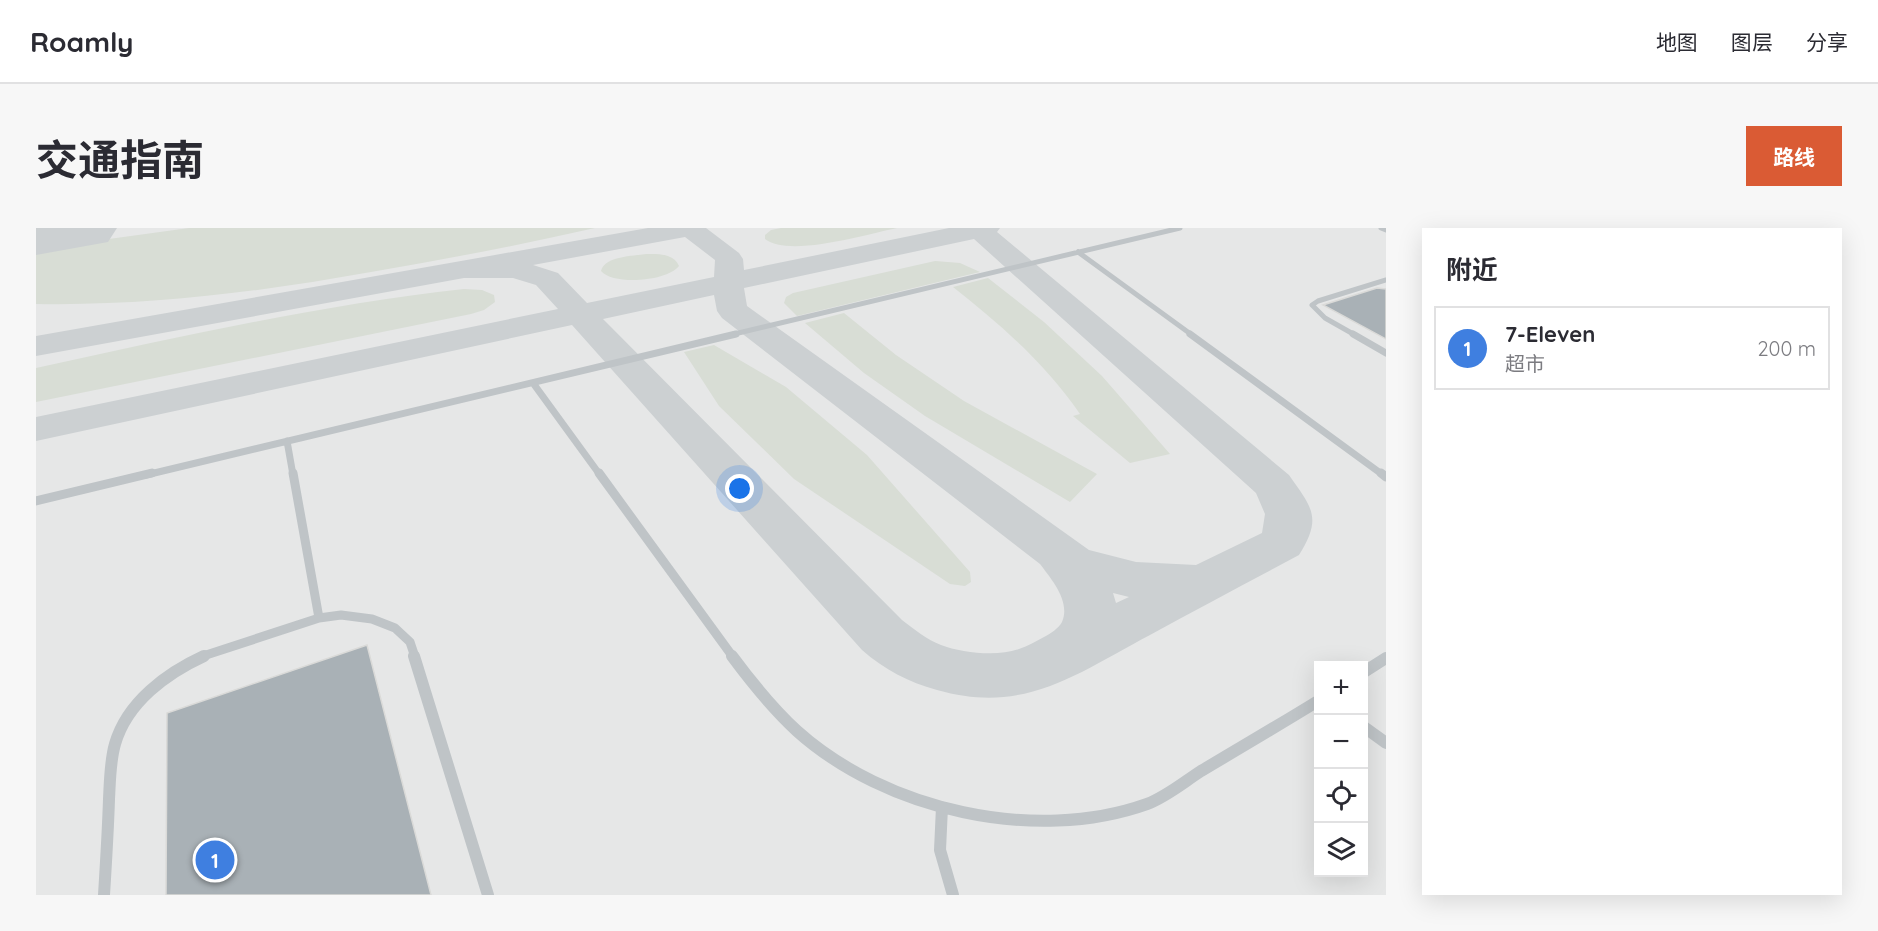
<!DOCTYPE html>
<html lang="zh">
<head>
<meta charset="utf-8">
<style>
  body { margin:0; font-family:Quicksand,"Noto Sans SC",sans-serif; background:#f7f7f7; color:#2b2b33 }
  .controls { position:absolute; right:18px; bottom:18px; display:grid; overflow:hidden; border-radius:0px; box-shadow:0 6px 24px #0002 }
  .controls button { width:54px; height:54px; display:grid; place-items:center; padding:0; border:0; border-bottom:2px solid #e1e1e2; background:#fff; color:#2b2b33; font:30px sans-serif }
  .you { position:absolute; left:704px; top:261px; width:21px; height:21px; margin:-15px; border:4px solid #fff; border-radius:50%; background:#1a73e8; box-shadow:0 0 0 9px #1a73e833 }
  .badge { display:grid; place-items:center; width:39px; height:39px; border-radius:50%; background:#da5b34; color:#fff; font-size:20px; font-weight:700 }
  .pin { position:absolute; translate:-50% -50%; border:3px solid #fff; box-shadow:0 2px 6px #0006 }
  .list { margin:0; padding:0; list-style:none }
  h2 { display:flex; justify-content:space-between; align-items:center; height:78px; margin:0; padding:0 24px; font-size:26px }
  h2 small { font-size:20px; font-weight:400; color:#7c7c81 }
  .list li { display:grid; grid-template-columns:39px 1fr auto; gap:18px; align-items:center; box-sizing:border-box; height:84px; margin:0 12px 12px; padding:0 12px; border:2px solid #e1e1e2; border-radius:0px }
  .list b { display:block; font-size:22px; white-space:nowrap }
  .list p { margin:0; font-size:20px; white-space:nowrap; color:#7c7c81 }
  .list em { font-size:20px; font-style:normal; color:#7c7c81 }
  .icon { flex:none; width:33px; height:33px; fill:none; stroke:currentColor; stroke-width:2; stroke-linecap:round; stroke-linejoin:round }
  .map { position:relative; flex:none; width:1350px; height:667px; overflow:hidden; border-radius:0px }
  header { display:flex; align-items:center; gap:36px; box-sizing:border-box; height:84px; padding:0 30px; background:#fff; border-bottom:2px solid #e1e1e2 }
  header strong { font-size:28px }
  nav { display:flex; gap:33px; margin-inline-start:auto; font-size:21px }
  .intro { display:flex; align-items:center; justify-content:space-between; box-sizing:border-box; height:144px; padding:0 36px }
  h1 { margin:0; font-size:42px }
  .button { padding:15px 27px; border-radius:0px; background:#da5b34; color:#fff; font-size:21px; font-weight:700 }
  main { display:flex; gap:36px; padding:0 36px }
  aside { flex:1; background:#fff; border-radius:0px; box-shadow:0 6px 24px #0002 }
  .map>svg:first-child { display:block }
  .built { fill:#e6e7e7; fill-rule:evenodd }
  .green { fill:#d8ddd5 }
  .lines { fill:none; stroke-linecap:round; stroke-linejoin:round }
  .taxiway { fill:#ccd0d2; fill-rule:evenodd }
  .runway { fill:#ccd0d2; fill-rule:evenodd }
  .building { fill:#a9b1b6; stroke:#dadad8; stroke-width:1.5 }
  .lane-far3 { stroke:#bfc4c7; stroke-width:5 }
  .lane-far2 { stroke:#bfc4c7; stroke-width:7 }
  .lane-far1 { stroke:#bfc4c7; stroke-width:9 }
  .lane { stroke:#bfc4c7; stroke-width:12 }
</style>
</head>
<body>
<header>
<strong>Roamly</strong>
<nav><a>地图</a><a>图层</a><a>分享</a></nav>
</header>
<div class="intro"><h1>交通指南</h1><a class="button">路线</a></div>
<main>
<div class="map">
<svg width="1350" height="667" viewBox="0 0 1350 667">
  <rect width="100%" height="100%" fill="#f8f8f6"/>
  <!-- built -->
  <path class="built" d="M0,0H1350V667H0ZM1282,437H1328V644H1282Z"/>
  <!-- green -->
  <path class="green" d="M153,0H559C485,17 410,31 335,44C223,64 114,78 0,76V21Z
    M745,0H861C831,6 753,30 729,11V7L735,2Z
    M610,26C621,26 638,25 643,38C632,53 578,58 565,43C569,28 597,28 610,26Z
    M899,33L924,35L944,44L761,88L748,75L750,69L757,65Z
    M952,50L1008,94L1066,148L1134,226L1094,235L1037,188L1044,186C1009,135 965,97 917,59Z
    M428,61L446,62L458,67L459,74L448,82L435,86L0,174V140C142,109 284,77 428,61Z
    M808,85L860,127L928,173L1061,246L1034,274L889,188L828,145L769,95Z
    M678,117L750,159L831,227L934,344L935,354L929,358L914,356L758,251L683,178L648,124Z"/>
  <g class="lines">
    <!-- taxiway -->
    <path class="taxiway" d="M612,0H670L703,25L707,31L708,42L913,0H964L961,4L1253,247C1277,281 1286,290 1263,327C1213,354 1163,380 1114,407C1040,446 989,487 901,462C872,454 849,442 826,422L536,97L0,213V189L522,81L500,57L477,50H428L0,128V108ZM649,9L679,32L678,49L551,75L522,45L497,37ZM938,11L1220,265L1229,286L1226,305L1160,337L1100,334L1053,322L711,78L708,60ZM678,67L681,83L686,90L1004,336C1015,351 1035,373 1026,394C1023,400 1014,406 1008,409C1000,413 992,418 983,421C962,429 926,425 905,417C891,412 878,401 866,392L567,91ZM1077,365L1093,369L1080,375Z"/>
    <!-- runway -->
    <path class="runway" d="M0,0H81L72,14L0,27Z"/>
  </g>
  <!-- building -->
  <path class="building" d="M1341,60L1350,61V111L1287,77Z
    M331,417L395,667H130L131,485Z"/>
  <g class="lines">
    <!-- lane-far3 -->
    <path class="lane-far3" d="M1345,0L1350,2
      M1042,24L1156,107
      M694,107L1144,0
      M1319,107L1289,90L1276,77L1282,73L1350,52"/>
    <!-- lane-far2 -->
    <path class="lane-far2" d="M1154,106L1347,247
      M1317,106L1350,125
      M497,155L564,247
      M251,213L257,247
      M110,247L700,106"/>
    <!-- lane-far1 -->
    <path class="lane-far1" d="M257,245L283,390
      M563,245L697,429
      M1345,245L1350,249
      M0,273L116,245
      M164,429L283,390L305,387L336,391L359,400L374,414L379,429"/>
    <!-- lane -->
    <path class="lane" d="M378,428L452,667
      M696,428C716,455 736,480 761,503C849,582 999,616 1111,576C1130,569 1148,554 1165,543C1204,520 1243,497 1282,473
      M1328,444L1350,430
      M1328,499L1350,515
      M906,579L904,622L917,667
      M68,667C70,635 72,603 73,571C74,553 74,533 79,516C91,474 131,445 168,428"/>
  </g>
</svg>
<div class="controls">
<button>+</button>
<button>−</button>
<button><svg class="icon" aria-label="locate" viewBox="0 0 24 24"><circle cx="12" cy="12" r="6"/><path d="M12 2v4M12 18v4M2 12h4M18 12h4"/></svg></button>
<button><svg class="icon" aria-label="layers" viewBox="0 0 24 24"><path d="M12 4l9 5-9 5-9-5zM3 14l9 5 9-5"/></svg></button>
</div>
<div class="you"></div>
<div class="pin badge" style="left:179px;top:632px;background:#3f7fe0">1</div>
</div>
<aside>
<h2>附近<small></small></h2>
<ul class="list">
<li><span class="badge" style="background:#3f7fe0">1</span><div><b>7-Eleven</b><p>超市</p></div><em>200 m</em></li>
</ul>
</aside>
</main>
</body>
</html>
